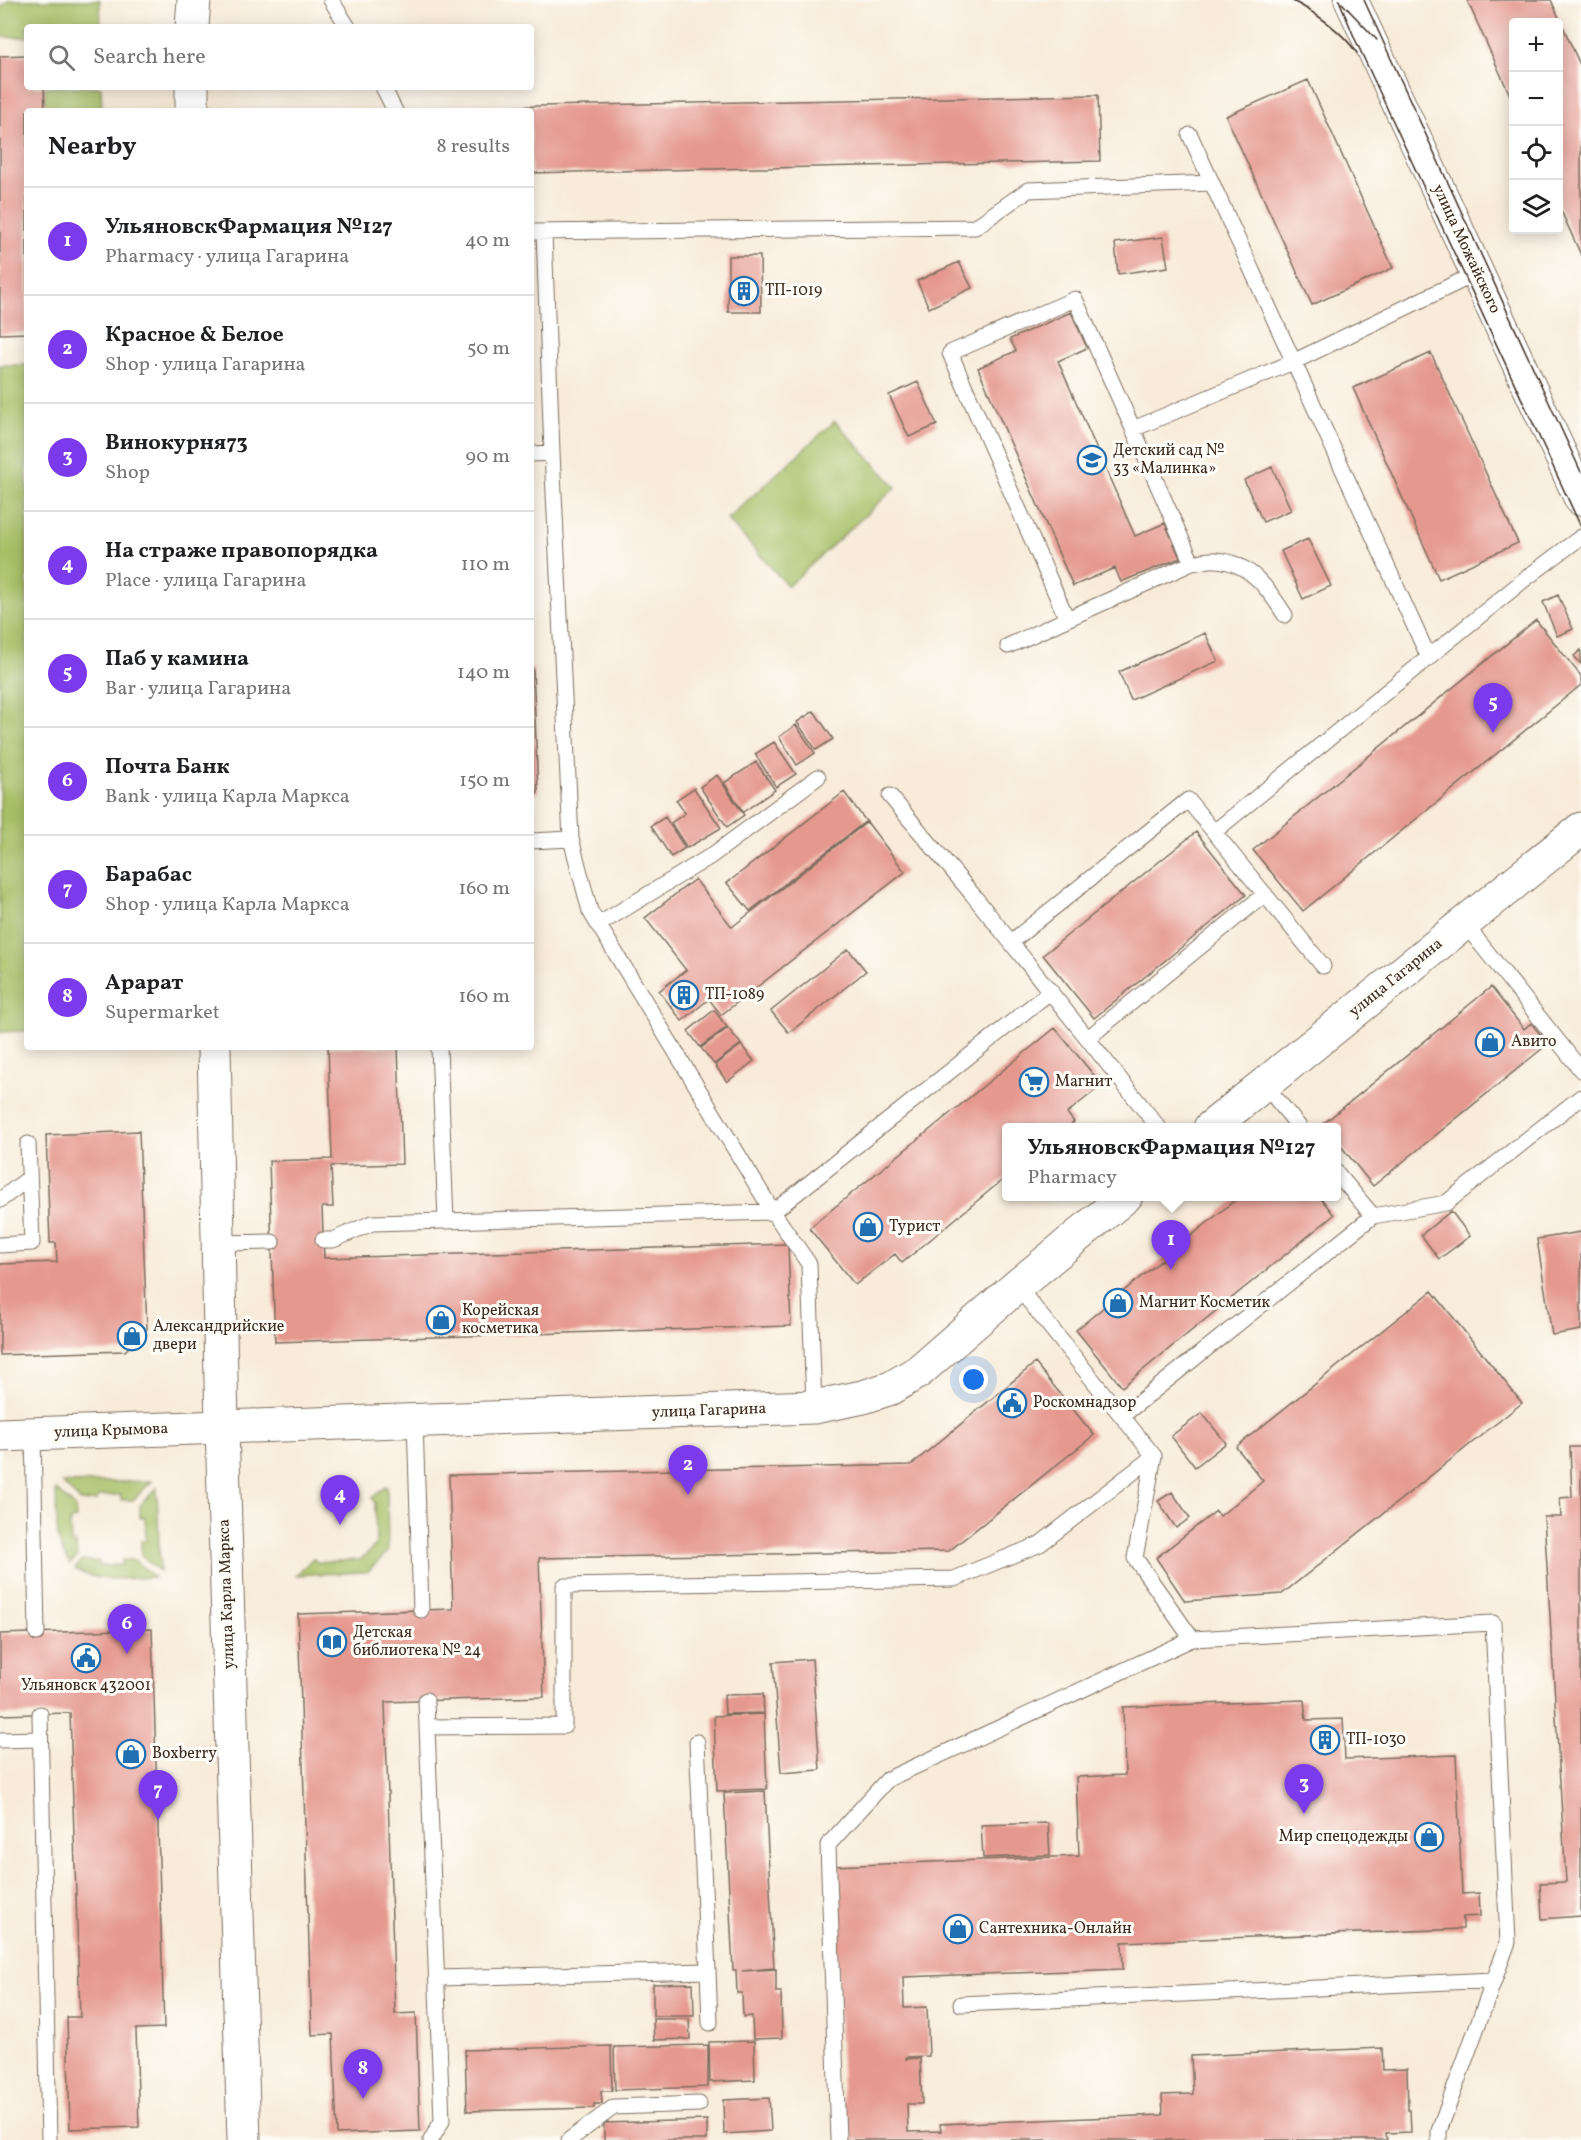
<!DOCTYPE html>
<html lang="en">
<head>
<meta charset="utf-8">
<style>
  body { margin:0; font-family:Vollkorn,serif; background:#f2f2f2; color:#202124 }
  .controls { position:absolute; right:18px; top:18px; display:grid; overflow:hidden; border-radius:6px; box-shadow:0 3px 15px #0003 }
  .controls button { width:54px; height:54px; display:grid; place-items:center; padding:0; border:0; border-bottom:2px solid #e0e0e0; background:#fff; color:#202124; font:30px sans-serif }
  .you { position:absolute; left:974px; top:1380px; width:21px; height:21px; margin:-15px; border:4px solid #fff; border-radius:50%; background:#1a73e8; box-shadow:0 0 0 9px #1a73e833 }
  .badge { display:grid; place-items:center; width:39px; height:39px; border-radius:50%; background:#7c3aed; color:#fff; font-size:20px; font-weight:700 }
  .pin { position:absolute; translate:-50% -50px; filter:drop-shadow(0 2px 3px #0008) }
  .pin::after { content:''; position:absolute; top:32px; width:21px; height:18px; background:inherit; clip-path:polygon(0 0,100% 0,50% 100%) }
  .popup { position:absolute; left:1002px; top:1123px; width:339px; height:78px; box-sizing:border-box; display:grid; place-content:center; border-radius:6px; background:#fff; filter:drop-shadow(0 2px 4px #0005); font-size:20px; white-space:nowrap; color:#757577 }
  .popup b { font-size:22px; color:#202124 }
  .popup::after { content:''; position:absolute; left:50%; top:100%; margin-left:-12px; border:12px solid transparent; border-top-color:#fff }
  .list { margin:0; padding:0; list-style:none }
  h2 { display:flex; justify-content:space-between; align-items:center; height:78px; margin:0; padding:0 24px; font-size:26px }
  h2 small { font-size:20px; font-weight:400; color:#757577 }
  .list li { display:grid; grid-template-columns:39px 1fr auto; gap:18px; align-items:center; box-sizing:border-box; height:108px; padding:0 24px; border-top:2px solid #e0e0e0 }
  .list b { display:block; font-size:22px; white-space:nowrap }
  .list p { margin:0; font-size:20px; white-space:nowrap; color:#757577 }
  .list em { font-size:20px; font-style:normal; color:#757577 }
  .icon { flex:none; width:33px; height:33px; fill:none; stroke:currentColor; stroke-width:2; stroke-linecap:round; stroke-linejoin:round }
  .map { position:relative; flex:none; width:1581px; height:2140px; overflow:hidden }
  .search { position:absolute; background:#fff; box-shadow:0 3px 15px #0003; left:24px; top:24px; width:510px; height:66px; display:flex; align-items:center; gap:15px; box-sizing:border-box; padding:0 21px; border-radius:6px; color:#757577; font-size:22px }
  .panel { position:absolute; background:#fff; box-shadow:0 3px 15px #0003; left:24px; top:108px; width:510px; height:942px; border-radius:6px }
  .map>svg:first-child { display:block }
  .green { fill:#a7c066; stroke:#717542; stroke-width:1.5 }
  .building { fill:#e5988e }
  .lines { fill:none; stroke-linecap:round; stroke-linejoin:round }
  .service-casing { stroke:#7d6e5f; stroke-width:17 }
  .tertiary-casing { stroke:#7d6e5f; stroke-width:35 }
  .secondary-casing { stroke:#7d6e5f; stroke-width:35 }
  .service { stroke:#fff; stroke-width:15 }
  .tertiary { stroke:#fff; stroke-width:33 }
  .secondary { stroke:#fff; stroke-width:33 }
  .tram { stroke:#3b2a1e; stroke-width:1.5 }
  .labels { text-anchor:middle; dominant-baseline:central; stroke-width:6; stroke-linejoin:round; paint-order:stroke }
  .street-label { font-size:16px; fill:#3b2a1e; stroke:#fdfcf7 }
  .poi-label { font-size:16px; fill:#3b2a1e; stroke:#fdfcf7; text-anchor:start }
</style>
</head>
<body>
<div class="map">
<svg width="1581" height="2140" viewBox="0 0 1581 2140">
  <rect width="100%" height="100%" fill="#fdfcf7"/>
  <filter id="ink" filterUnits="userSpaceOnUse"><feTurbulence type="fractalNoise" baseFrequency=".0167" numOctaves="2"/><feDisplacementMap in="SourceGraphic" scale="12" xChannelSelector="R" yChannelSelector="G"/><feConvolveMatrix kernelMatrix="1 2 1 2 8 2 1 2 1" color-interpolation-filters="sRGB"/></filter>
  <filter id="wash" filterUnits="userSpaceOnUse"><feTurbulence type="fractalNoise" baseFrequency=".008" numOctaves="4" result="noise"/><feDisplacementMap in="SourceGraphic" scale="24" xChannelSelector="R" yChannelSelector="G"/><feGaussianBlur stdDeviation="1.35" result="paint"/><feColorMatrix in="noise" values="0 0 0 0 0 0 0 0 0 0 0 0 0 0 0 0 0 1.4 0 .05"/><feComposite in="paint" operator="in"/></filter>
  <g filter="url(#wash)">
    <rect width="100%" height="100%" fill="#f8ebd9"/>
    <!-- green -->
    <path class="green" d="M9,0H100L101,27H27V37H0V8Z
      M45,87H101L102,111H45Z
      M0,365H27V1031L0,1032Z
      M835,421L896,487L788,586L727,519Z
      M152,1481L133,1500H121V1495L98,1496L97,1501L81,1502L62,1483Z
      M386,1486L387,1487L388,1552L367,1572L296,1575L313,1558L317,1562L360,1560L376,1545L375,1503L372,1498Z
      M157,1488L160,1572L141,1555V1541H146L145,1518H140V1505Z
      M56,1490L75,1507L76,1519L70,1520L71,1543H76L77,1557L70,1564C53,1543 57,1516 56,1490Z
      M122,1560H134L154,1577C128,1578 98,1584 75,1569L82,1561H99V1566L122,1565Z"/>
    <g id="blocks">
      <!-- building -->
      <path class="building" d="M1467,0H1551L1581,67V255L1558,204V22H1514V104Z
        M27,55V87H44L45,111H27V333L0,334V56Z
        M1308,80L1393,268L1312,305L1226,116Z
        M1098,95L1100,161L616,171L531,173V111H485L484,107Z
        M1163,237L1168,267L1118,274L1115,243Z
        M728,256H760L761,312H728Z
        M959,262L972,288L929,308L917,281Z
        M1071,312L1087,348L1058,361L1135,536L1165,523L1180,558L1121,582L1115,568L1073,586L978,368L1016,351L1010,339Z
        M1431,353L1518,543L1439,579L1353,388Z
        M918,382L937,425L909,437L889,395Z
        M1272,467L1291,510L1263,522L1244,480Z
        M1308,539L1331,586L1303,599L1281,551Z
        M1558,595L1573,629L1557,636L1543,602Z
        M1536,620L1581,676V685L1303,911L1253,850Z
        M1205,633L1218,661L1131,700L1119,672Z
        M1581,650V664L1574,656Z
        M531,668H533L538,793L531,794Z
        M814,711L833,739L816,750L797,722Z
        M796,725L815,753L797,765L779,737Z
        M774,742L796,774L776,787L755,754Z
        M756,762L775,790L743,812L724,783Z
        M717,775L744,815L727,827L700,787Z
        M694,788L721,828L687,848L671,823L685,813L676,800Z
        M844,792L866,821L750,911L727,883Z
        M665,817L685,848L671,857L651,826Z
        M867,822L905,872L721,1015L709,999L682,1021L659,991L686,970L645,918L695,879L732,927Z
        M1196,832L1246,895L1094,1018L1043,955Z
        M848,949L866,971L789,1033L771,1011Z
        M1491,987L1524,1029L1531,1023L1548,1044L1373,1186L1336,1140V1128H1326L1323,1124Z
        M714,1010L727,1027L700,1047L688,1031Z
        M728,1028L741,1044L714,1064L701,1048Z
        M1055,1028L1102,1085L1067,1113L1074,1122L1067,1128H1006V1177L902,1263L895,1254L855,1285L809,1228Z
        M741,1045L754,1061L727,1082L715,1065Z
        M328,1047H398L402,1164L331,1166L333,1207H322L324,1258L788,1244L791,1326L275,1342L269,1161L332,1159Z
        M139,1131L147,1329L125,1351L0,1355V1264L57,1262L56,1243H50L46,1135Z
        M1240,1196H1319L1334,1215L1122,1387L1076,1330Z
        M1451,1211L1470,1236L1439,1259L1421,1235Z
        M1581,1232V1330L1552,1335L1537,1239Z
        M1432,1291L1522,1403L1282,1594L1185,1601L1156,1558L1216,1511L1220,1516L1263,1481L1236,1447Z
        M1035,1363L1094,1435L949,1551L539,1558L544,1697L385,1702L395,2014L416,2013L420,2131L337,2134L333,2034L312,2035L298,1614L453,1609L449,1475L911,1465Z
        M1202,1413L1226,1443L1195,1467L1171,1436Z
        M1570,1447H1581V1916L1542,1919L1540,1883L1566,1882L1544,1517H1561L1560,1498L1572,1497Z
        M1172,1492L1190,1518L1176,1528L1158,1501Z
        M152,1629L164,2028L136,2029L139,2127L70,2129L67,2017H80L70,1713L0,1715V1634Z
        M812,1659L820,1770L781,1773L773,1662Z
        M763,1694L764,1713L725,1714L724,1695Z
        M1304,1700L1306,1720L1343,1719L1345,1759L1456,1755L1462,1894L1479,1893L1480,1916L1463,1917V1929L1122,1942L1123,1969L903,1977L904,2008L927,2007L929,2056L906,2057V2059L920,2058L922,2104H907L908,2132L941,2131L940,2124L1163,2115L1162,2095L1193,2094L1191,2056L1382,2048L1383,2070L1407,2069L1408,2110H1410L1411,2132L1386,2133L1387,2140H844L833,1866L1079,1856L1076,1777L1125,1775L1123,1707Z
        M764,1714L767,1789L717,1791L714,1716Z
        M765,1791L774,1968L742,1971L776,1969V1992H781L782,2038L753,2039L752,2016L743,2017L742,1993H737L736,1970H733L724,1793Z
        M1048,1823L1050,1855L983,1858L981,1825Z
        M693,1983L694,2016H653V1984Z
        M653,2019H689L690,2039L654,2040Z
        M754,2041L755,2080L710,2082L709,2042Z
        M708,2045V2087L615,2090L614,2047Z
        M611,2046L612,2091H601L602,2104H594V2108L467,2111L465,2050Z
        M769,2098L771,2131L724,2134L723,2100Z
        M707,2120V2140H604V2123Z"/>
    </g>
  </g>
  <g filter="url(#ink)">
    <use href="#blocks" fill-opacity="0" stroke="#7d6e5f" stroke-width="1.5"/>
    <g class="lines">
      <!-- service casing -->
      <g class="service-casing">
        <path id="service" d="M331,0L348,27
          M383,87L395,111
          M1190,135L1429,658
          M531,232L975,227L1028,190L1212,183
          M544,232L552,453
          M1133,429L1192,563L1067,619L950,353L1075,299L1133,429L1293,362L1477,273
          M531,454L552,453L571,839L531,841
          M1192,563C1200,562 1209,559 1216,560C1250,562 1269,590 1285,615
          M1008,646L1067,619
          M890,796L973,895L1159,1128
          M1214,832L1525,579L1581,537
          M571,839L590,911L773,1212L809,1264L814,1407
          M1464,923L1581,1070
          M598,925L711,856L818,777
          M1011,942L1188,800L1323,966
          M1088,1038L1265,894
          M439,1047L446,1221
          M1264,1084L1300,1128
          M1336,1172L1373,1216
          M0,1200L29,1178
          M323,1240H333L372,1223L773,1212L1051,991
          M218,1243L272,1242
          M0,1245L32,1243L28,1144
          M1122,1416L1373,1216L1446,1203L1581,1097
          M415,1421L421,1610
          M33,1434L37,1633
          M1154,1456L1135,1558L1192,1639
          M426,1700L442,2121L431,2140
          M40,1714L49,2140
          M427,1727L564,1726V1586L954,1579L1040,1544L1154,1456L1017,1286
          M0,1740L40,1739
          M708,1971L710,2023
          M437,1978L708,1971L697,1742
          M961,2004L1494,1980
          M569,2140L614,2107L699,2104
          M838,2140L828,1845L888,1779L1192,1639L1493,1623L1508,1942L1439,2131V2140"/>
      </g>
      <!-- tertiary casing -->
      <g class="tertiary-casing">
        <path id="tertiary" d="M1351,0L1581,499
          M0,1435L222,1427"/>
      </g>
      <!-- secondary casing -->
      <g class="secondary-casing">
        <path id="secondary" d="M192,27L194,0
          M192,87V111
          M214,1047L222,1427L244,2140
          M1210,1128L1581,829
          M222,1427L814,1407L863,1397L891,1388L918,1372L1017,1286L1126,1196"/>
      </g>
      <!-- service -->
      <use href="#service" class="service"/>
      <!-- tertiary -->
      <use href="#tertiary" class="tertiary"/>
      <!-- secondary -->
      <use href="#secondary" class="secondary"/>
      <!-- tram -->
      <path class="tram" d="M1291,0C1316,13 1340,29 1357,53
        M1339,0L1355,39L1581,527
        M1364,0L1581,472
        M1342,3L1377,40"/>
    </g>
  </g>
  <!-- icons -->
  <defs>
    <g id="building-ring" transform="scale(1.5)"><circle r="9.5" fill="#fdfcf7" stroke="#1f6fb2" stroke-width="1.5"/><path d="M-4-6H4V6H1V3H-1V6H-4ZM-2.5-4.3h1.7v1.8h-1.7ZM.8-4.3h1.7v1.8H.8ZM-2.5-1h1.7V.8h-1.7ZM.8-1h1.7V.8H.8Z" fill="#1f6fb2"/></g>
    <g id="school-ring" transform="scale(1.5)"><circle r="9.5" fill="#fdfcf7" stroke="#1f6fb2" stroke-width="1.5"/><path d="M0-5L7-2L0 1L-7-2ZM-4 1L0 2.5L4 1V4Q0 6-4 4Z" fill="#1f6fb2"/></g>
    <g id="shop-ring" transform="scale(1.5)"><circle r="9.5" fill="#fdfcf7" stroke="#1f6fb2" stroke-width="1.5"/><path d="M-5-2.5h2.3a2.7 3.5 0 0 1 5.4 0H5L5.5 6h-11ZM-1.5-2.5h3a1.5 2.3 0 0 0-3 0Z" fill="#1f6fb2"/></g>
    <g id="supermarket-ring" transform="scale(1.5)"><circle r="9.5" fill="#fdfcf7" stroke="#1f6fb2" stroke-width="1.5"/><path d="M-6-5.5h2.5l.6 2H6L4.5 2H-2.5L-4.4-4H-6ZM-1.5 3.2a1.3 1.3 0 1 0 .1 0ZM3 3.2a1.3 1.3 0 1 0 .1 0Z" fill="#1f6fb2"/></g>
    <g id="civic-ring" transform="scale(1.5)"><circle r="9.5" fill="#fdfcf7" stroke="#1f6fb2" stroke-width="1.5"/><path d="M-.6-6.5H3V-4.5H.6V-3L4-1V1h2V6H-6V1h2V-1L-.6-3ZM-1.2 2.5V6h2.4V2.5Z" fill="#1f6fb2"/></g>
    <g id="library-ring" transform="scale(1.5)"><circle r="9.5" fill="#fdfcf7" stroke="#1f6fb2" stroke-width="1.5"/><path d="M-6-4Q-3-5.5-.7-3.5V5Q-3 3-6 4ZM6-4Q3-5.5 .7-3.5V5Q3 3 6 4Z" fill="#1f6fb2"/></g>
  </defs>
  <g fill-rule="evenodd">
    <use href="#building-ring" x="744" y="291"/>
    <use href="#school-ring" x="1092" y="460"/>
    <use href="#building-ring" x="684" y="995"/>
    <use href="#shop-ring" x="1490" y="1042"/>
    <use href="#supermarket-ring" x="1034" y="1082"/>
    <use href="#shop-ring" x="868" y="1227"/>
    <use href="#shop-ring" x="1118" y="1303"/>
    <use href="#shop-ring" x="441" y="1320"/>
    <use href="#shop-ring" x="132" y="1336"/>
    <use href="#civic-ring" x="1012" y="1403"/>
    <use href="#library-ring" x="332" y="1642"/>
    <use href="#civic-ring" x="86" y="1658"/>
    <use href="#building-ring" x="1325" y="1740"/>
    <use href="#shop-ring" x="131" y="1754"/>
    <use href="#shop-ring" x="1429" y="1837"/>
    <use href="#shop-ring" x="958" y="1929"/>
  </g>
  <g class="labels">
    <!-- street labels -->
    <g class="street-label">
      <text transform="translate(1466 249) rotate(65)">улица Можайского</text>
      <text transform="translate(1396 978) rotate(-39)">улица Гагарина</text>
      <text transform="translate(709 1411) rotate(-2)">улица Гагарина</text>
      <text transform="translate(111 1431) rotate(-2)">улица Крымова</text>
      <text transform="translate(227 1594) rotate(-92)">улица Карла Маркса</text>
    </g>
    <!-- poi labels -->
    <g class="poi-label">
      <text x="765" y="291">ТП-1019</text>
      <text x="1113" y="451">Детский сад №<tspan x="1113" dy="18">33 «Малинка»</tspan></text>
      <text x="705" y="995">ТП-1089</text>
      <text x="1511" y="1042">Авито</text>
      <text x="1055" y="1082">Магнит</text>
      <text x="889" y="1227">Турист</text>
      <text x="1139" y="1303">Магнит Косметик</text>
      <text x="462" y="1311">Корейская<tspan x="462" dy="18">косметика</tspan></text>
      <text x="153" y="1327">Александрийские<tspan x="153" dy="18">двери</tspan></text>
      <text x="1033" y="1403">Роскомнадзор</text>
      <text x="353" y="1633">Детская<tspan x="353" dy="18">библиотека № 24</tspan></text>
      <text x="86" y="1686" text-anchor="middle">Ульяновск 432001</text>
      <text x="1346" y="1740">ТП-1030</text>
      <text x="152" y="1754">Boxberry</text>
      <text x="1408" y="1837" text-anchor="end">Мир спецодежды</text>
      <text x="979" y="1929">Сантехника-Онлайн</text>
    </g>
  </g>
</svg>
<div class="controls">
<button>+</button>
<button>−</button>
<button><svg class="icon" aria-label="locate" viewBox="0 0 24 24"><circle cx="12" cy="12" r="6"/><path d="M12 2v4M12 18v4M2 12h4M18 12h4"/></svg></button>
<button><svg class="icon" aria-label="layers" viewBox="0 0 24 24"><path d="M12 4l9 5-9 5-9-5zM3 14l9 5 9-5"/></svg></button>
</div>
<div class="you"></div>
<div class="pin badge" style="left:1171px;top:1270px">1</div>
<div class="popup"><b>УльяновскФармация №127</b>Pharmacy</div>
<div class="pin badge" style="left:688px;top:1495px">2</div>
<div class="pin badge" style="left:1304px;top:1814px">3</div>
<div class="pin badge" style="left:340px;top:1525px">4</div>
<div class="pin badge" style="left:1493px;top:733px">5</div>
<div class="pin badge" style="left:127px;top:1654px">6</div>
<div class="pin badge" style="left:158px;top:1820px">7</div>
<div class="pin badge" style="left:363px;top:2099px">8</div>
<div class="search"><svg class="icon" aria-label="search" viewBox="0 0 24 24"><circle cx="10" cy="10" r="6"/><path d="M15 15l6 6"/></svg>Search here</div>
<section class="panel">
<h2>Nearby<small>8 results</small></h2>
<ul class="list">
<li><span class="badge">1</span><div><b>УльяновскФармация №127</b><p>Pharmacy · улица Гагарина</p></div><em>40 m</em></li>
<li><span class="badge">2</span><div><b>Красное &amp; Белое</b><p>Shop · улица Гагарина</p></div><em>50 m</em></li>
<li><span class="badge">3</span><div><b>Винокурня73</b><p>Shop</p></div><em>90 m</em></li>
<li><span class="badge">4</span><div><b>На страже правопорядка</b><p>Place · улица Гагарина</p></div><em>110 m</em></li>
<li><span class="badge">5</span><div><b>Паб у камина</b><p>Bar · улица Гагарина</p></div><em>140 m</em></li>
<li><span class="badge">6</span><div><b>Почта Банк</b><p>Bank · улица Карла Маркса</p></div><em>150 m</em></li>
<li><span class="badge">7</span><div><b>Барабас</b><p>Shop · улица Карла Маркса</p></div><em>160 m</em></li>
<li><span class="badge">8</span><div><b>Арарат</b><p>Supermarket</p></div><em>160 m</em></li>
</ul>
</section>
</div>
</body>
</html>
